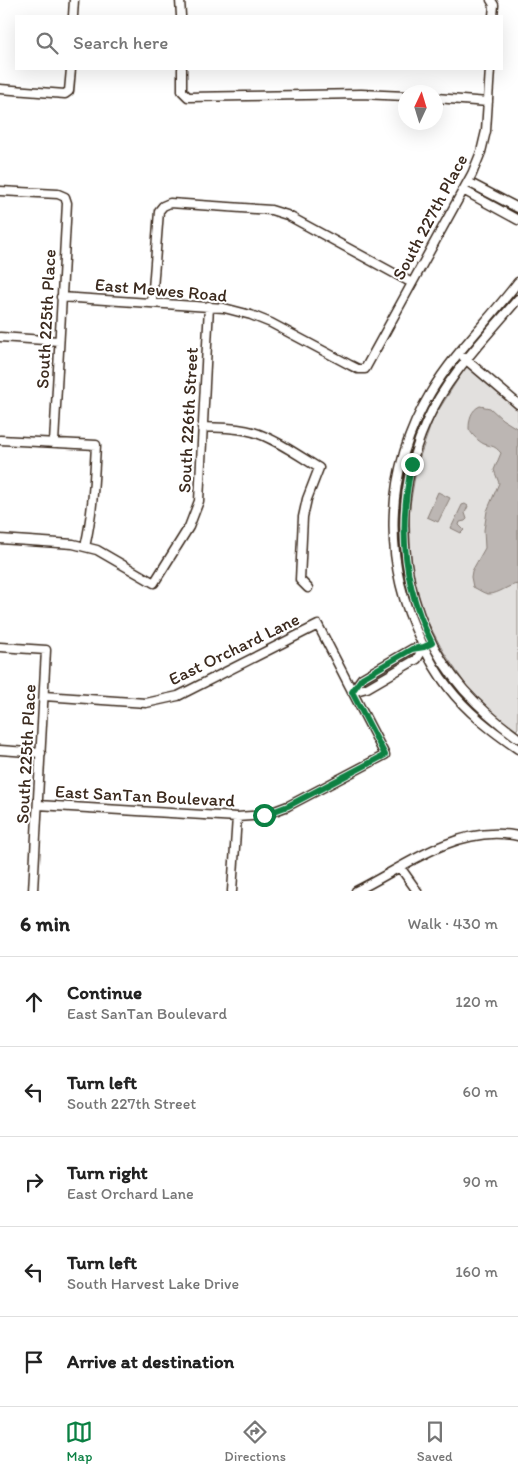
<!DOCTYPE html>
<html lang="en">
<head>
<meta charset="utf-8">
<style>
  body { margin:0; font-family:Itim,sans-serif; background:#f6f6f6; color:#222 }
  .compass { position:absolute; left:398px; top:85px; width:45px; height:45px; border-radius:50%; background:#fff; box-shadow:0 5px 20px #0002; rotate:4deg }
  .stop { position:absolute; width:15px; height:15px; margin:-11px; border:4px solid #0b8043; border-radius:50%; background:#fff }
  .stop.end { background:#0b8043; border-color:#fff; box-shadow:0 1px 5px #0008 }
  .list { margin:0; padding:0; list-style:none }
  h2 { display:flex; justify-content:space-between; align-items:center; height:65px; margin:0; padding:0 20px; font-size:21px }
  h2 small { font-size:16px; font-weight:400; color:#767676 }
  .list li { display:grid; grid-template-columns:32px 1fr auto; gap:15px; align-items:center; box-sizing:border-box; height:90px; padding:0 20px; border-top:1px solid #e0e0e0 }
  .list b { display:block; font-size:19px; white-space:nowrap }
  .list p { margin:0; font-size:16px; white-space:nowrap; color:#767676 }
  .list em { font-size:16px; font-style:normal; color:#767676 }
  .icon { flex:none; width:28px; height:28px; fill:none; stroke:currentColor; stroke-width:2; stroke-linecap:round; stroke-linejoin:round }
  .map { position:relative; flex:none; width:518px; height:891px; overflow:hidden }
  .search { position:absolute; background:#fff; box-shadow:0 5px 20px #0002; left:15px; right:15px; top:15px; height:55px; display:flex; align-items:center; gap:12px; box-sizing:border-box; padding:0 18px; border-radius:0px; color:#767676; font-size:19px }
  .sheet { height:515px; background:#fff }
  nav { display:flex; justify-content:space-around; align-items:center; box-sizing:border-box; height:70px; border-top:1px solid #e0e0e0; background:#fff; font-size:14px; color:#767676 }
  nav a { display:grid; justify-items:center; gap:2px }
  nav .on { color:#0b8043 }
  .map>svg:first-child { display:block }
  .green { fill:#e2e0de; stroke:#8e857e }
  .water { fill:#bcb6b3; stroke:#887e77 }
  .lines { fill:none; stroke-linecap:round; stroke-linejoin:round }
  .street-casing { stroke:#3b2a1e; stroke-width:11 }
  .street { stroke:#fff; stroke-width:8 }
  .route { stroke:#0b8043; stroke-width:6 }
  .labels { text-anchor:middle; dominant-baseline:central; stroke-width:4; stroke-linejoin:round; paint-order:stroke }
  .street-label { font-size:18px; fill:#3b2a1e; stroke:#fff }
</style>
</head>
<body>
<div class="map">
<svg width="518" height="891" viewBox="0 0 518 891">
  <rect width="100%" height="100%" fill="#fff"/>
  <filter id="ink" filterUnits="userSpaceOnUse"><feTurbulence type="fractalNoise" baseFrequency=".02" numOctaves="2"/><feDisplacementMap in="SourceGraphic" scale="10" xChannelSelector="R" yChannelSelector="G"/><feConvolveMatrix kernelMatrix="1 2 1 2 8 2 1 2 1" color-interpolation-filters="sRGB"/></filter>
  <g filter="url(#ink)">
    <!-- green -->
    <path class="green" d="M467,365L518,408V728L515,732L472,694L443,651L423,613L411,567L409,511L417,465L433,419Z"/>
    <!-- water -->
    <path class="water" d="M480,406L490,408L502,419L518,429V584C508,585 499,594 489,594C484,594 478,589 473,587L471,577L472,571L485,548L484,530L487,511L499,483L494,470L501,453C494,445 493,447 484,444C478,441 472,435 469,429C469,419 471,410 480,406Z
      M438,492L450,498L438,522L427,517Z
      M465,504L468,506L465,513L467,519L465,521L460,522L459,525L464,530L461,533L451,528L462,505Z"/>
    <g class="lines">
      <!-- street casing -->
      <g class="street-casing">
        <path id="street" d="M180,0L181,16
          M491,0L494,5L493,16
          M73,16L74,0
          M182,69V91L188,97L361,94L406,96
          M0,89L65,94L69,91L71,69
          M436,98L488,102
          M468,182L518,208
          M463,190L518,220
          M0,191L58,194L65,197L67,203L54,443
          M518,282C490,319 454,353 431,392C385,469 381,560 421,641C428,657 437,673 448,687C467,712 492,731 518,749
          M61,297L224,308L251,315L271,323L350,365L358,369H365L472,174L481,152L486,131L490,69
          M518,299C486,337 446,377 426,423C387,510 401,618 464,690C480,708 499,724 518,738
          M152,302L159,211L163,206L170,203L271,210L287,215L412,283
          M0,337L59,341
          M464,358L518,404
          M202,427C219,428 237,427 253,432C274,438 301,457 319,468L307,499L303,517L300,580L308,588
          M0,440L96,445C94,481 93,512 85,547
          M0,539L73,544L97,550L154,583L189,527L199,501L209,306
          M0,647L46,650L33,891
          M352,692L362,678L412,649L426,646
          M352,692L367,688L417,659L424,647
          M0,750L41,753
          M38,805L237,817L264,815L288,806L385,755L318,625L178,696L146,703L44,696
          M400,867L417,891
          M232,891L237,817
          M356,891C401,869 450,830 503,834C508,834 513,835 518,836"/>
      </g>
      <!-- street -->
      <use href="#street" class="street"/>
    </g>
  </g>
  <g class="lines" filter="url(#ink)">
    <!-- route -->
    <path class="route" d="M264,815L288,806L385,755L352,692L362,678L412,649L424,647L432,643C403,586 398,526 412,464"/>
  </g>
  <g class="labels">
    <!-- street labels -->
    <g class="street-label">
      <text transform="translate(430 217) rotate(-62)">South 227th Place</text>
      <text transform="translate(161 290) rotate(5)">East Mewes Road</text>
      <text transform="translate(46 319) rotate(-87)">South 225th Place</text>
      <text transform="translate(188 420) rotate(-87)">South 226th Street</text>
      <text transform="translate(234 649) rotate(-26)">East Orchard Lane</text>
      <text transform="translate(26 754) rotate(-87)">South 225th Place</text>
      <text transform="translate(145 796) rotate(3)">East SanTan Boulevard</text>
    </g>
  </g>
</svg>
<svg class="compass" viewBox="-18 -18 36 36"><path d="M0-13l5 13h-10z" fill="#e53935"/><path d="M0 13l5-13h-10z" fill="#767676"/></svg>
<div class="stop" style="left:264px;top:815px"></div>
<div class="stop end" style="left:412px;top:464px"></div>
<div class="search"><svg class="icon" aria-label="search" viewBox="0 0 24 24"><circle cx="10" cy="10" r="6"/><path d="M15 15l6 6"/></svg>Search here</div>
</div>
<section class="sheet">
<h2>6 min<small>Walk · 430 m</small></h2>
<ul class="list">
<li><svg class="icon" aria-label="ahead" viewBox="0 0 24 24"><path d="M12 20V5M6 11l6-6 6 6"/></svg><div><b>Continue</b><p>East SanTan Boulevard</p></div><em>120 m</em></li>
<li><svg class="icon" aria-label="left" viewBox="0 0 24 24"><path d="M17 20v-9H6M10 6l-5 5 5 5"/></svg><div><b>Turn left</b><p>South 227th Street</p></div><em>60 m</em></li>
<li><svg class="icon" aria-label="right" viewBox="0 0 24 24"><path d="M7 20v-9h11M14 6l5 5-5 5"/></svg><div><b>Turn right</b><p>East Orchard Lane</p></div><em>90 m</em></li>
<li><svg class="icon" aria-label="left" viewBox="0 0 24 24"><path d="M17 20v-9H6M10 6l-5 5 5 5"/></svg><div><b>Turn left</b><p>South Harvest Lake Drive</p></div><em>160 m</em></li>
<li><svg class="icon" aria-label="arrive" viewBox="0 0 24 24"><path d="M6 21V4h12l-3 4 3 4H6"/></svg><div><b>Arrive at destination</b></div></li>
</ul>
</section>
<nav>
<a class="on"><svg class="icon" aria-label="map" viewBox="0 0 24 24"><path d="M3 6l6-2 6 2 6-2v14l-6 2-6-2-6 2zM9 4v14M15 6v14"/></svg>Map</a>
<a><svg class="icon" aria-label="directions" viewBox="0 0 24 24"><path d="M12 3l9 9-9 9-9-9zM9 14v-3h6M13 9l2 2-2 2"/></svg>Directions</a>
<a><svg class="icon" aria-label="saved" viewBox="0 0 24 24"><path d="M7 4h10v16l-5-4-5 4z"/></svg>Saved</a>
</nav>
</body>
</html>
